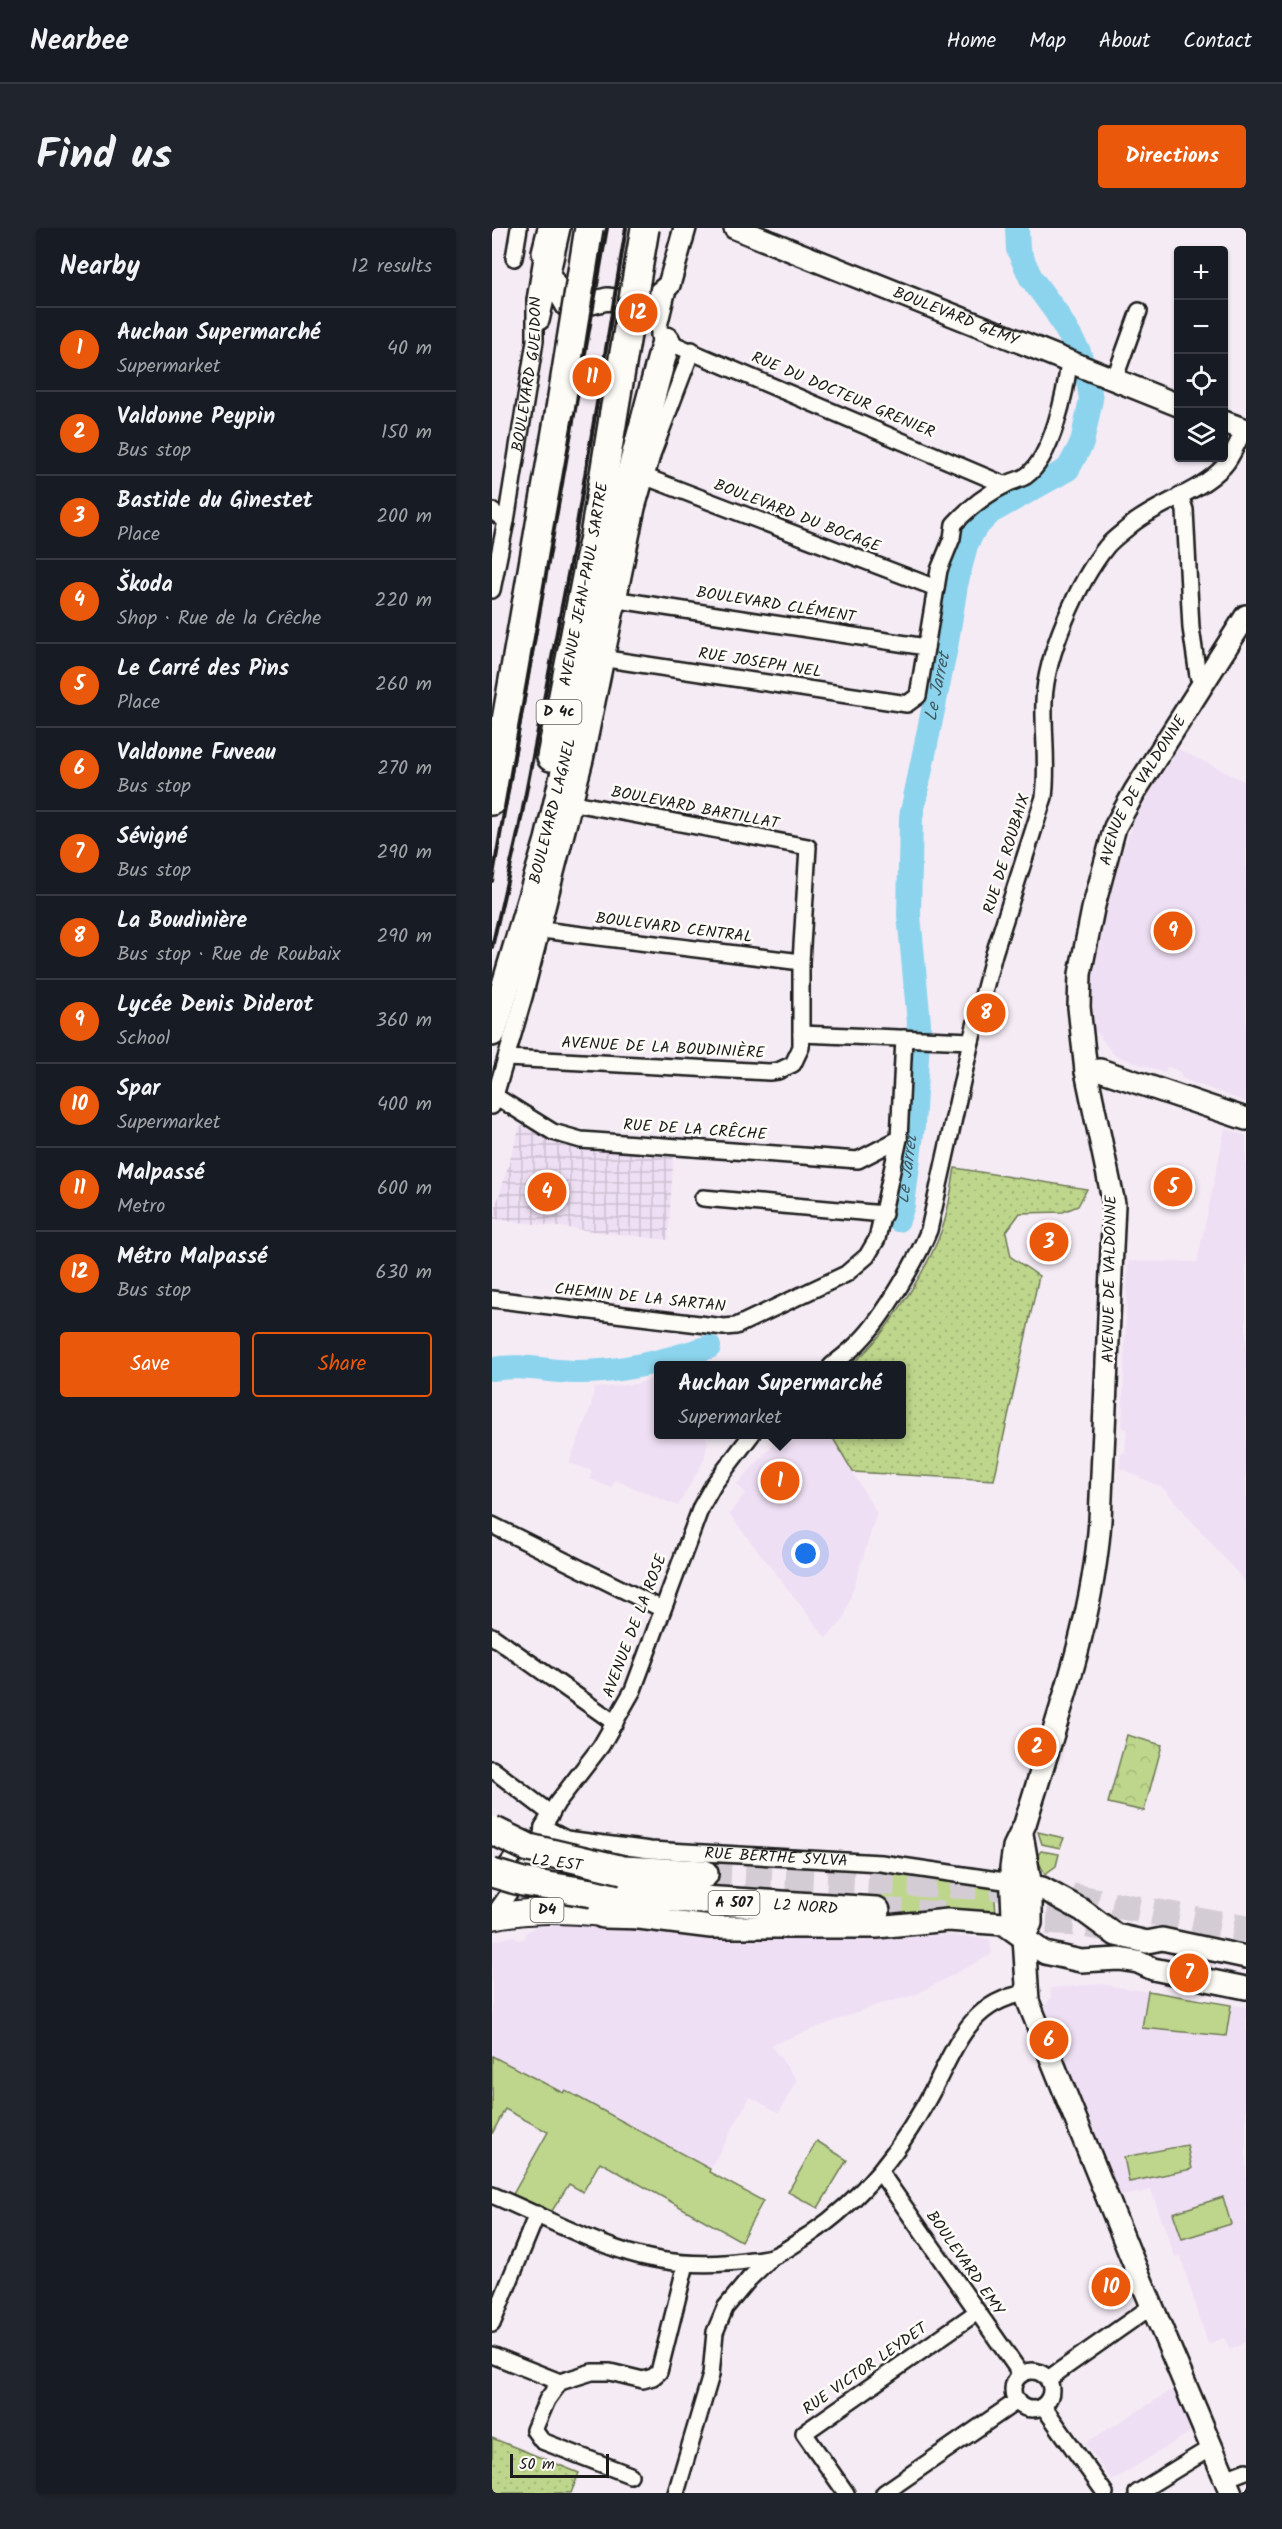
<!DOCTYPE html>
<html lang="en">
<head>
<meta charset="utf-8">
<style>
  body { margin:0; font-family:Kalam,sans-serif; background:#20242c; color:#f1f3f6 }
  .controls { position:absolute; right:18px; top:18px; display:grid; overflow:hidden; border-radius:6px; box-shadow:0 2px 4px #0004 }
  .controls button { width:54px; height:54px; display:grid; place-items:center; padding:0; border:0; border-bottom:2px solid #363941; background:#171b24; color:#f1f3f6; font:30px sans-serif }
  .scale { position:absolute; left:18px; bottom:15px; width:99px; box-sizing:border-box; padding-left:6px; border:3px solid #1c1c1c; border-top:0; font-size:16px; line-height:21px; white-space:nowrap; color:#1c1c1c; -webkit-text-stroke:4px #fdfcf7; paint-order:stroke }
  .you { position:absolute; left:314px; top:1326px; width:21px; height:21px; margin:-15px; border:4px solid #fff; border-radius:50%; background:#1a73e8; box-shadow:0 0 0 9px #1a73e833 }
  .badge { display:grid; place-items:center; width:39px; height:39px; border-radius:50%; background:#ea580c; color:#fff; font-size:20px; font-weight:700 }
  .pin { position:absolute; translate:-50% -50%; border:3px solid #fff; box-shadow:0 2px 6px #0006 }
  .popup { position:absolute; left:162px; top:1133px; width:252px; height:78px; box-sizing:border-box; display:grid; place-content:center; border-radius:6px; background:#171b24; filter:drop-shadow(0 2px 4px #0005); font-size:20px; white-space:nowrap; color:#9ea1a6 }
  .popup b { font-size:22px; color:#f1f3f6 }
  .popup::after { content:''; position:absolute; left:50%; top:100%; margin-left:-12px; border:12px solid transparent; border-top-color:#171b24 }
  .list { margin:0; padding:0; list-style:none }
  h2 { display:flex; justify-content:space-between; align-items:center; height:78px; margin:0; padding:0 24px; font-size:26px }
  h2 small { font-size:20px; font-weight:400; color:#9ea1a6 }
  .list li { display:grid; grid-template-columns:39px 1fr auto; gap:18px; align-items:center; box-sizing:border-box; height:84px; padding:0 24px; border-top:2px solid #363941 }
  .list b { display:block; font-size:22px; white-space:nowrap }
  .list p { margin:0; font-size:20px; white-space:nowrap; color:#9ea1a6 }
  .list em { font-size:20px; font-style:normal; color:#9ea1a6 }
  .actions { display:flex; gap:12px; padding:18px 24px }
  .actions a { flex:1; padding:14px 0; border:2px solid #ea580c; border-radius:6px; text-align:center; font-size:21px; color:#ea580c }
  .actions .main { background:#ea580c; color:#fff }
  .icon { flex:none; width:33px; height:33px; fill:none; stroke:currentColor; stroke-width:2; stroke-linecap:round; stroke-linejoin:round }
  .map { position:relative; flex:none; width:754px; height:2265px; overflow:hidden; border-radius:6px }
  header { display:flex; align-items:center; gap:36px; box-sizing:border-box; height:84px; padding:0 30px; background:#171b24; border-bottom:2px solid #363941 }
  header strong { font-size:28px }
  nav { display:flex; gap:33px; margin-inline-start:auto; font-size:21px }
  .intro { display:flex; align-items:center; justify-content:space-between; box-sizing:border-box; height:144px; padding:0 36px }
  h1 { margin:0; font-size:42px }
  .button { padding:15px 27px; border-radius:6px; background:#ea580c; color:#fff; font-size:21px; font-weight:700 }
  main { display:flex; gap:36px; padding:0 36px }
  aside { flex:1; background:#171b24; border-radius:6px; box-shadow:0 2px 4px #0004 }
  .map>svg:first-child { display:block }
  .built { fill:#efdff4 }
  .industrial { fill:url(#industrial-grid) }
  .grass { fill:#bed68c; stroke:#6d7954; stroke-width:1.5 }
  .forest { fill:url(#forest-crowns); stroke:#6d7954; stroke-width:1.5 }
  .garden { fill:url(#garden-dots); stroke:#6d7954; stroke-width:1.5 }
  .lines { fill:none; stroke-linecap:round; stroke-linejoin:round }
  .river { stroke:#8cd4ed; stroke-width:24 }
  .highway-tunnel { stroke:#d4ccd4; stroke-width:27; stroke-dasharray:27 14; stroke-linecap:butt }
  .street-casing { stroke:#1c1c1c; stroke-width:20 }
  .secondary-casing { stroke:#1c1c1c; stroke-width:26 }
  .primary-casing { stroke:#1c1c1c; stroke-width:28 }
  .highway-casing { stroke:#1c1c1c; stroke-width:32 }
  .street { stroke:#fdfcf7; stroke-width:15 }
  .secondary { stroke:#fdfcf7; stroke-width:21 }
  .primary { stroke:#fdfcf7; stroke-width:24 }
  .highway { stroke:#fdfcf7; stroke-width:27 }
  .rail { stroke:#1c1c1c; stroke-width:4 }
  .highway-bridge-casing { stroke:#1c1c1c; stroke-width:32; stroke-linecap:butt }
  .highway-bridge { stroke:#fdfcf7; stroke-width:27 }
  .labels { text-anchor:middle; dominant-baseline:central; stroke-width:5; stroke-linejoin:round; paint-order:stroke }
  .shield { fill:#fdfcf7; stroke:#605f5e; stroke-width:1.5 }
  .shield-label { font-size:15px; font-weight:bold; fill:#1c1c1c }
  .street-label { font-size:16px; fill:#1c1c1c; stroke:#fdfcf7 }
  .water-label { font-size:18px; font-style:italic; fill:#435c65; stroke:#fdfcf7 }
</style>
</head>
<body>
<header>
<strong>Nearbee</strong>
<nav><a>Home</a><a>Map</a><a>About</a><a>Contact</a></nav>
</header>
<div class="intro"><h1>Find us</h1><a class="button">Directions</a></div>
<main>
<aside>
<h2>Nearby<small>12 results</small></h2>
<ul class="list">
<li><span class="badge">1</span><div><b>Auchan Supermarché</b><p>Supermarket</p></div><em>40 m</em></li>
<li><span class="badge">2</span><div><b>Valdonne Peypin</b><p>Bus stop</p></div><em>150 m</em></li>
<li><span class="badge">3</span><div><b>Bastide du Ginestet</b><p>Place</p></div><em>200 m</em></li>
<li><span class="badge">4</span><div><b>Škoda</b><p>Shop · Rue de la Crêche</p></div><em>220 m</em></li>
<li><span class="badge">5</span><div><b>Le Carré des Pins</b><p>Place</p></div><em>260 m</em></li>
<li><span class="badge">6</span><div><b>Valdonne Fuveau</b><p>Bus stop</p></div><em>270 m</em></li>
<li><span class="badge">7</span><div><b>Sévigné</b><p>Bus stop</p></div><em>290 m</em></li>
<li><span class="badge">8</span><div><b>La Boudinière</b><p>Bus stop · Rue de Roubaix</p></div><em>290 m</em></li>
<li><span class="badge">9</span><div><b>Lycée Denis Diderot</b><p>School</p></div><em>360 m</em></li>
<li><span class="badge">10</span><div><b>Spar</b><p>Supermarket</p></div><em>400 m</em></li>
<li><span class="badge">11</span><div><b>Malpassé</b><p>Metro</p></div><em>600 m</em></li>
<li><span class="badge">12</span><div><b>Métro Malpassé</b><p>Bus stop</p></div><em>630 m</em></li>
</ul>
<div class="actions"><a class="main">Save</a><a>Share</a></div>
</aside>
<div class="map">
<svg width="754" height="2265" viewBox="0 0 754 2265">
  <defs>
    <pattern id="industrial-grid" width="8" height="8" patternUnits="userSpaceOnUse" patternTransform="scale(1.5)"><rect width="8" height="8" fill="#efdff4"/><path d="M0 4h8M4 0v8" fill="none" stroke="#ccbfd1"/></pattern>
    <pattern id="forest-crowns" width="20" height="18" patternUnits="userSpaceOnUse" patternTransform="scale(1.5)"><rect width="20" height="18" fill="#bed68c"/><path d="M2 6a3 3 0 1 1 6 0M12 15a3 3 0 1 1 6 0" fill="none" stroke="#a3b778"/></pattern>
    <pattern id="garden-dots" width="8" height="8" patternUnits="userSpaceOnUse" patternTransform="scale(1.5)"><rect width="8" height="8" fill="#bed68c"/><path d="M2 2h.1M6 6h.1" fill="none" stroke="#a3b778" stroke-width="1.8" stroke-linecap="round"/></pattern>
  </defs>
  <rect width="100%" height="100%" fill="#f5ebf5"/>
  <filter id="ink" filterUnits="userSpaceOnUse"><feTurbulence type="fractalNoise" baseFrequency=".0167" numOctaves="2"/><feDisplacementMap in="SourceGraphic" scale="12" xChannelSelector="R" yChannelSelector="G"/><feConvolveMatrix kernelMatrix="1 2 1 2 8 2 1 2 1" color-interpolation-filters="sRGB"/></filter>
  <g filter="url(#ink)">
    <!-- built -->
    <path class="built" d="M684,520L754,554V874L689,850L688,844L682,841L675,839L673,845L622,827L597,794V771L611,687L619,655L645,586Z
      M733,900L754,908V1355L671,1260L627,1240L629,1226L633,1224L635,1201L630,1199L636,1033L705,1034Z
      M166,1149V1206L213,1207L216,1214L212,1232L186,1278L123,1252L119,1260L98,1251L100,1243L77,1235L99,1178L102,1160L143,1156Z
      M290,1207H338L385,1285L351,1393L334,1410L237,1286L253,1265L245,1256Z
      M73,1695L232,1711L389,1712L451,1707L498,1711L500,1726L423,1767L385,1777L279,1817L305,1852L287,1885L258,1869L218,1941L73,1863L71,1865L0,1828V1713L22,1708L26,1712L33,1710L34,1704L46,1698Z
      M607,1756L754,1779V2114L738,2122L732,2110L716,2116L688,2028L683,2029L659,1962L627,1969L550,1783L559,1769L558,1760Z
      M685,2159L703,2201L620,2253L593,2215Z"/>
    <!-- industrial -->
    <path class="industrial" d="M28,898L55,908L182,924L176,1012L0,991Z"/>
    <!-- grass -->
    <path class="grass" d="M546,1604L572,1610L568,1620L550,1616Z
      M549,1623L567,1626L564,1638L553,1646L544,1629Z
      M386,1640L411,1643L425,1649L502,1657L504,1687L382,1695Z
      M656,1763L739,1777L734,1808L650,1800Z
      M0,1828L71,1865L73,1862L218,1941L217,1944L271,1973L249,2013L108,1934L91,1964L77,1956L60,1983L47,1980L20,1968L56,1904L13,1881L0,1906Z
      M325,1913L355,1932L326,1980L296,1964Z
      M695,1917L700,1941L637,1954L632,1929Z
      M731,1969L739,1996L690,2011L681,1985Z"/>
    <!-- forest -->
    <path class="forest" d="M635,1507L670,1517L652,1583L616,1575Z"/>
    <!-- garden -->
    <path class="garden" d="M463,940L595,961L586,978L571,984L528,985L514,1004L519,1029L547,1048L502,1252L361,1244L339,1207L410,1206V1138L358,1137C389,1116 436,1040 449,1004C457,984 459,960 463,940Z
      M0,2210L87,2245L79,2265H0Z"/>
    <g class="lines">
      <!-- river -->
      <g class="river">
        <path id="s1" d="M406,992L411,977L421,898L427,795L417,687L419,589L454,419L464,357L474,317L483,300L499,284L576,241L590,215L599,171L596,153L587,124L564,84L539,50L526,21L525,0"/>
        <path d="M0,1141C28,1136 54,1143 82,1144C127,1145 174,1133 217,1119"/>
      </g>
      <!-- highway-tunnel -->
      <path class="highway-tunnel" d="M212,1646L532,1660L754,1701
        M384,1683L455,1687
        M514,1691L587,1695L625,1702"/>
      <!-- street casing -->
      <g class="street-casing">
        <g id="street">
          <path d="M22,30L27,0"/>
          <path d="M177,57L167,98V108L174,113L513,257"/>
          <path d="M49,93L70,0"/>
          <path d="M622,152L647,83"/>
          <path d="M154,249L444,360"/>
          <path d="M688,267L693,282L699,400L706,448L713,455"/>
          <path d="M0,283L14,293"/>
          <path id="s2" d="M0,362L14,293L43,113V72L50,30"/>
          <path d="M127,372L434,419"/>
          <path d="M115,431L415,476L426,468L447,342L460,310L462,296C476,281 495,266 513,257C520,253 528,252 534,248C560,230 574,163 577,133"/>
          <path d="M50,702L309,734"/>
          <path d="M309,806L479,813"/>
          <path d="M15,830L277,844L286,843L301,836L309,819V734L316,619L82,575"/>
          <path d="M3,868L61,904L89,912L366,932L407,911"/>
          <path d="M0,878L32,769L93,532L145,280L161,224L200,122"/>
          <path d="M211,970L392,986"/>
          <path d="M0,1071L232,1099L244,1098L354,1046L375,1028L385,1011L407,911L412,810"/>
          <path d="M339,1138C349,1130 360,1122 368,1113C391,1090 425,1032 437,1002L479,813L502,726L552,569C556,537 551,505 552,473C554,426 586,354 615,318C622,310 631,304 639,297C667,274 707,265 732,238C742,227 746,211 754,199"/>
          <path d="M0,1297L170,1381"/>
          <path d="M0,1408L123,1495"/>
          <path d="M0,1541L59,1586"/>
          <path id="s3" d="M51,1599L74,1611L158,1622L389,1635L519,1654"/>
          <path d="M4,1652L34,1611"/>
          <path d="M0,1689L48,1621L51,1599L65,1575L109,1518L141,1462L209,1279L222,1256L260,1206"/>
          <path d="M388,1944L529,2146"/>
          <path d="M0,1967C41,1984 84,2007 125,2021C168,2036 215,2039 260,2032C267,2031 275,2031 282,2028C294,2023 305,2014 317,2007C374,1969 415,1914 446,1852C467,1810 483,1772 535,1765"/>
          <path d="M0,2096L45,1986"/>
          <path d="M0,2127L68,2154"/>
          <circle cx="540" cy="2162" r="19"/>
          <path d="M556,2151L660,2078"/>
          <path d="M551,2178L613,2265"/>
          <path d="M138,2247L50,2213L42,2202L55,2172L68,2154L100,2144H118L151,2152L161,2149L167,2144L194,2036"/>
          <path d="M733,2251L754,2243"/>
          <path d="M184,2265L219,2147L223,2104L233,2080L257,2051L280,2029"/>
          <path d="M354,2265L312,2205L485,2084"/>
          <path d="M392,2265L525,2173"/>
          <path d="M645,2265L720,2219"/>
        </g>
      </g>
      <!-- secondary casing -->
      <g class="secondary-casing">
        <g id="secondary">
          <path d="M57,0L51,24L58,48L75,78H88L115,71L154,76L177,57L193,0"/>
          <path id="s4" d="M243,0L686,177"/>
          <path d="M732,194L754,202"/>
          <path d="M594,843L608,842L754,891"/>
          <path d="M530,1606L539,1659V1695L532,1709L536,1773L638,2026L739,2265"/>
          <path d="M526,1655L550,1660L590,1682L624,1707L655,1714L670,1711L754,1729"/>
          <path d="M139,1689L219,1699H385L456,1692L512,1696L553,1725L589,1733L627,1731L646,1734L661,1741L754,1760"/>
          <path id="s5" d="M532,1709L521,1688L519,1640L522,1619L533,1596C563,1496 601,1396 608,1292L622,976L594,843L587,779L588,746L601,681L623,599L643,563L754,388"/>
        </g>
      </g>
      <!-- primary casing -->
      <g class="primary-casing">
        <path id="primary" d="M0,1689C38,1681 73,1682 111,1686"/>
      </g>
      <!-- highway casing -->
      <g class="highway-casing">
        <g id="highway">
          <path id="s6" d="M59,529L102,308L122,184"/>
          <path d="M0,573L68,181"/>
          <path d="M0,804L57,612L100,429L128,286L174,113"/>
          <path d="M131,1642L212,1646"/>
          <path id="s7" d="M100,1665L384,1683"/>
          <path d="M111,1686L155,1687"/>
        </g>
      </g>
      <!-- street -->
      <use href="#street" class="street"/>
      <!-- secondary -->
      <use href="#secondary" class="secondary"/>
      <!-- primary -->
      <use href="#primary" class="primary"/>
      <!-- highway -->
      <use href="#highway" class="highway"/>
      <!-- rail -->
      <path class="rail" d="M0,653L115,0
        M0,719L27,601L80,326L134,0"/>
      <!-- highway-bridge casing -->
      <g class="highway-bridge-casing">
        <path id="highway-bridge" d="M68,181L97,0
          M122,184L153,0
          M0,1602L37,1620L131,1642
          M0,1645L31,1654L100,1665"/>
      </g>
      <!-- highway-bridge -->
      <use href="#highway-bridge" class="highway-bridge"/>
    </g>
  </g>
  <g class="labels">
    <!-- shield labels -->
    <g class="shield">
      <rect x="44.5" y="472" width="45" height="24" rx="4.5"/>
      <rect x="216.5" y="1663" width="51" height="24" rx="4.5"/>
      <rect x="38.5" y="1670" width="33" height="24" rx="4.5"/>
    </g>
    <g class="shield-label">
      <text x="67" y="484">D 4c</text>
      <text x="242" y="1675">A 507</text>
      <text x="55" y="1682">D4</text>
    </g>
    <!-- street labels -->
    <g class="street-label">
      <text stroke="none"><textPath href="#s4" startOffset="238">BOULEVARD GÉMY</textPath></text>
      <text stroke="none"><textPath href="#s2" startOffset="219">BOULEVARD GUEIDON</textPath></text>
      <text transform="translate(351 167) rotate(23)">RUE DU DOCTEUR GRENIER</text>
      <text transform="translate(305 288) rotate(21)">BOULEVARD DU BOCAGE</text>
      <text stroke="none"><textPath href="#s6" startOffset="176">AVENUE JEAN-PAUL SARTRE</textPath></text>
      <text transform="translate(284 377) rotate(9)">BOULEVARD CLÉMENT</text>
      <text transform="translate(268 435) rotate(9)">RUE JOSEPH NEL</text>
      <text stroke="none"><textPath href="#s5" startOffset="1178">AVENUE DE VALDONNE</textPath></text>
      <text transform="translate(203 580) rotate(11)">BOULEVARD BARTILLAT</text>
      <text transform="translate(61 583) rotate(-76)">BOULEVARD LAGNEL</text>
      <text transform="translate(515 626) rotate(-73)">RUE DE ROUBAIX</text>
      <text transform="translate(182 700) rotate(7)">BOULEVARD CENTRAL</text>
      <text transform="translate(171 820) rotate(3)">AVENUE DE LA BOUDINIÈRE</text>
      <text transform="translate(203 902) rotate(4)">RUE DE LA CRÊCHE</text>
      <text transform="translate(618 1051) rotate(-89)">AVENUE DE VALDONNE</text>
      <text transform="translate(148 1070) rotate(6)">CHEMIN DE LA SARTAN</text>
      <text transform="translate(143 1398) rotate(-69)">AVENUE DE LA ROSE</text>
      <text stroke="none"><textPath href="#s3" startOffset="237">RUE BERTHE SYLVA</textPath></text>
      <text transform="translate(65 1635) rotate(7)">L2 EST</text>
      <text stroke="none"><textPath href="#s7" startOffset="214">L2 NORD</textPath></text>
      <text transform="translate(473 2035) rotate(55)">BOULEVARD EMY</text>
      <text transform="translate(373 2141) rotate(-35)">RUE VICTOR LEYDET</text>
    </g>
    <!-- water labels -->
    <g class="water-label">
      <text stroke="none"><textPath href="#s1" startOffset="538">Le Jarret</textPath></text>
      <text stroke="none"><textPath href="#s1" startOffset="52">Le Jarret</textPath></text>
    </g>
  </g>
</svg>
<div class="controls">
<button>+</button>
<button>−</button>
<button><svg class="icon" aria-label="locate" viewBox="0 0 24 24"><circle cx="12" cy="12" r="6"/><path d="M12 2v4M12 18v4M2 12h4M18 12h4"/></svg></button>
<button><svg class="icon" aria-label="layers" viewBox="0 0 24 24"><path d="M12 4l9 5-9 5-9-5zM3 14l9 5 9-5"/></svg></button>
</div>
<div class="scale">50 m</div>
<div class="you"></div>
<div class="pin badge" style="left:288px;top:1253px">1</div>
<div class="popup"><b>Auchan Supermarché</b>Supermarket</div>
<div class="pin badge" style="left:545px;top:1519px">2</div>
<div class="pin badge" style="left:557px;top:1014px">3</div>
<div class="pin badge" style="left:55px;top:964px">4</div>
<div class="pin badge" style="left:681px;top:959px">5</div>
<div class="pin badge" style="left:557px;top:1812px">6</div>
<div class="pin badge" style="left:697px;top:1745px">7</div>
<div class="pin badge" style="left:494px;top:785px">8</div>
<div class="pin badge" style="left:681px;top:703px">9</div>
<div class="pin badge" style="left:619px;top:2059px">10</div>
<div class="pin badge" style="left:100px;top:149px">11</div>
<div class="pin badge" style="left:146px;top:85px">12</div>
</div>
</main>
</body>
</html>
